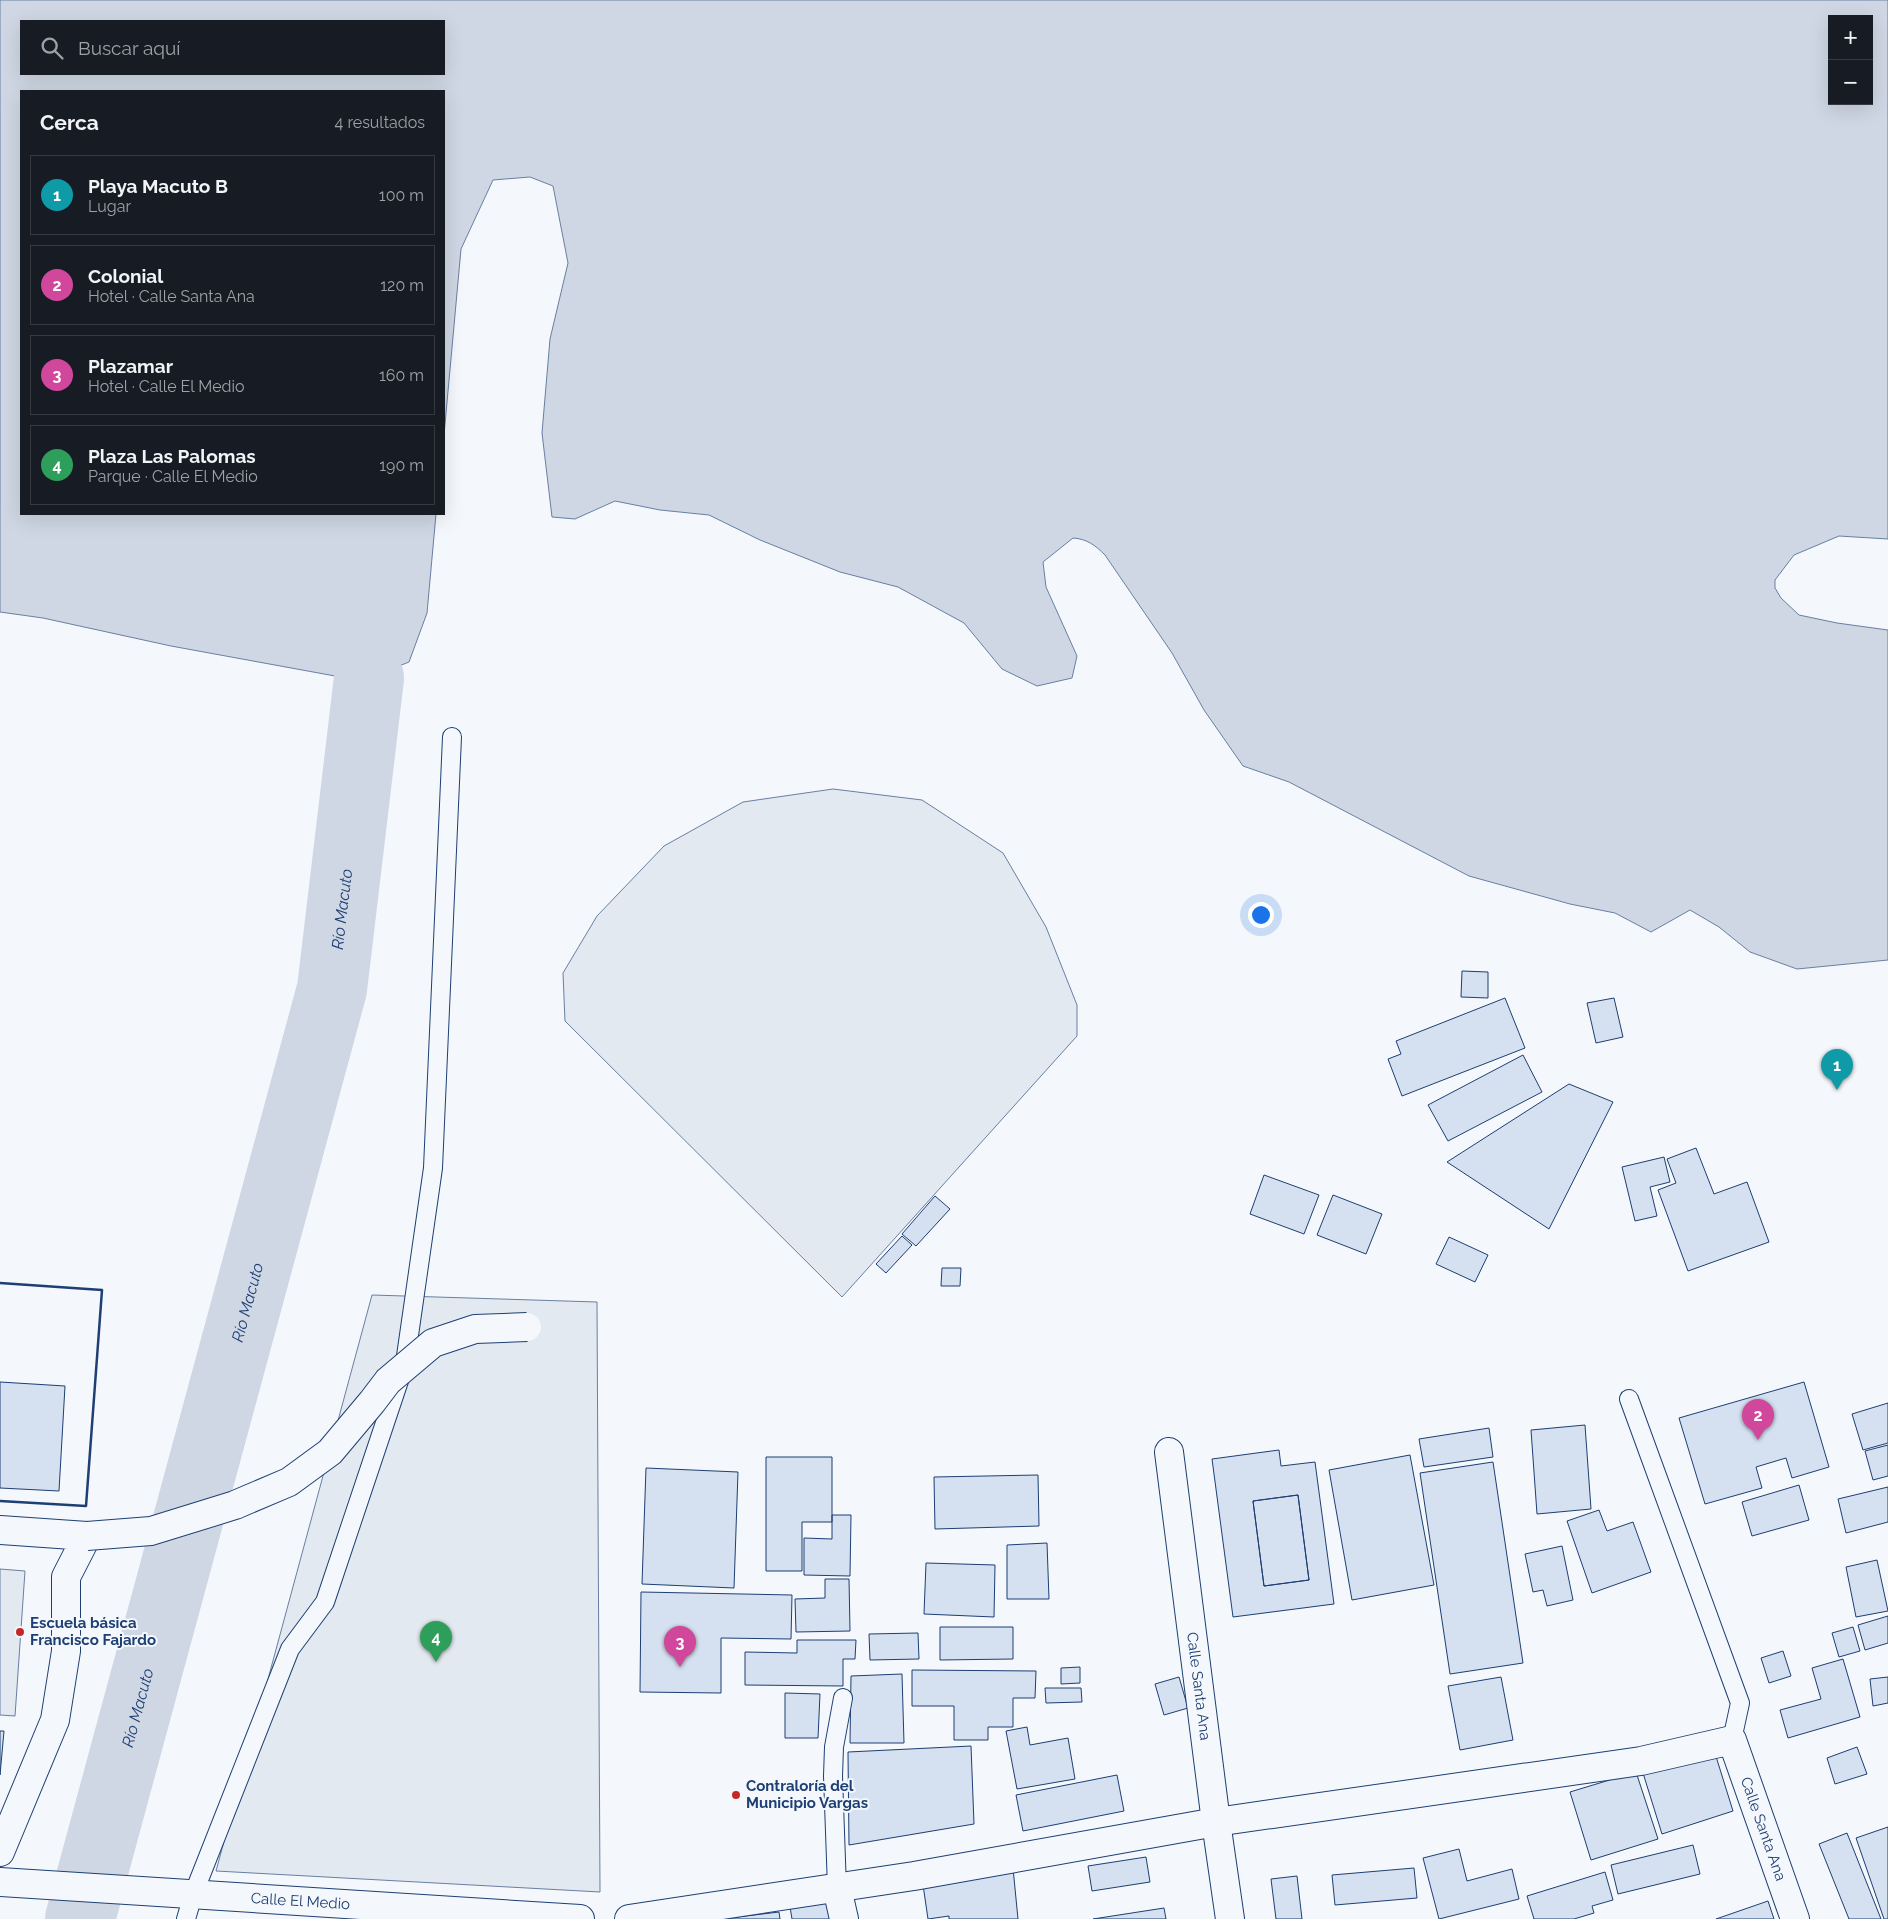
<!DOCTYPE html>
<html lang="es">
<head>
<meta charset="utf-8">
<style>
  body { margin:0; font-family:Raleway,sans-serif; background:#242831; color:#f1f3f6 }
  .controls { position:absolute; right:15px; top:15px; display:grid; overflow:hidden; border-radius:0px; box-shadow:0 5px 20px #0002 }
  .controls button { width:45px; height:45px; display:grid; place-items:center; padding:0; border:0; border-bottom:1px solid #363941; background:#171b24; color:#f1f3f6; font:25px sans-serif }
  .you { position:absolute; left:1260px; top:914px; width:18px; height:18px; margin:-12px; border:4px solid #fff; border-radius:50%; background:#1a73e8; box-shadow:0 0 0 8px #1a73e833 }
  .badge { display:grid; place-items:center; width:32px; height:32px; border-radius:50%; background:#1a73e8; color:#fff; font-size:16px; font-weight:700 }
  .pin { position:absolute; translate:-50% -41px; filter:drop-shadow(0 1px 2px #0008) }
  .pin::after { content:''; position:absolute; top:26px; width:18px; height:15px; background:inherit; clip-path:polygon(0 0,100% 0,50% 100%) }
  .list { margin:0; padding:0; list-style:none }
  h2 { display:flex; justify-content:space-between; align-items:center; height:65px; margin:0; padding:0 20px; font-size:21px }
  h2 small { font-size:16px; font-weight:400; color:#9ea1a6 }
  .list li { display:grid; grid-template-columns:32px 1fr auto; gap:15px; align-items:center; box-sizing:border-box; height:80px; margin:0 10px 10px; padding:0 10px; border:1px solid #363941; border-radius:0px }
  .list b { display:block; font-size:19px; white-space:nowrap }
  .list p { margin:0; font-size:16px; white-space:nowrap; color:#9ea1a6 }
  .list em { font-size:16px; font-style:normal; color:#9ea1a6 }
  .icon { flex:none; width:28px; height:28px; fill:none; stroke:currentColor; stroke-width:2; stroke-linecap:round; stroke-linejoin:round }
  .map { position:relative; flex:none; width:1888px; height:1919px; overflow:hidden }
  .search { position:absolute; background:#171b24; box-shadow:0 5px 20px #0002; left:20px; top:20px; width:425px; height:55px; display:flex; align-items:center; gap:12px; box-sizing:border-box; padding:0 18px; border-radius:0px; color:#9ea1a6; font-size:19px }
  .panel { position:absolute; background:#171b24; box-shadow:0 5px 20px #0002; left:20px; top:90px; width:425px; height:425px; border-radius:0px }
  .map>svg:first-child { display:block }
  .green { fill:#e3e9f0; stroke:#687fa3 }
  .water { fill:#cfd7e4; stroke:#687fa3; fill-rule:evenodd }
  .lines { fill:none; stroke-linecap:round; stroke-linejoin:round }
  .river { stroke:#cfd7e4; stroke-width:70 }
  .building { fill:#d5e0f0; stroke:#1d3f73; fill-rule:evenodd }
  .lane-casing { stroke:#1d3f73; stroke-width:20 }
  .street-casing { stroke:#1d3f73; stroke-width:30 }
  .lane { stroke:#f4f7fb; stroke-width:18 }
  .street { stroke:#f4f7fb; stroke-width:28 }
  .street-bridge-casing { stroke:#1d3f73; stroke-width:30; stroke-linecap:butt }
  .street-bridge { stroke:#f4f7fb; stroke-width:28 }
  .wall { stroke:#1d3f73; stroke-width:2.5 }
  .poi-dot { fill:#c62828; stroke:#f4f7fb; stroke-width:2 }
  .labels { text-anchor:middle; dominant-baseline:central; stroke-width:4; stroke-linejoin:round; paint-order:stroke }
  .poi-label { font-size:15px; font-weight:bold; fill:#1d3f73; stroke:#f4f7fb; text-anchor:start }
  .street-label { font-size:15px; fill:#1d3f73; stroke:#f4f7fb }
  .water-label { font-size:16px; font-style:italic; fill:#1d3f73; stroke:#f4f7fb }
</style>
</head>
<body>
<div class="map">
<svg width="1888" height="1919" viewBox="0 0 1888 1919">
  <rect width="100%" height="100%" fill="#f4f7fb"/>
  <!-- green -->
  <path class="green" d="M833,789L922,800L1003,853L1046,927L1077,1005V1036L842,1297L565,1021L563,973L597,916L664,846L743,802Z
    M372,1295L597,1302L600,1892L216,1871Z
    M0,1569L25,1571L15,1716L0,1715Z"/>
  <!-- water -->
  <path class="water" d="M0,0H1888V539L1839,536L1794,555L1775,580V588L1781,598L1799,615L1837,623L1888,630V960L1797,969L1750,952L1719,927L1690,910L1651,932L1615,913L1570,904L1469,876L1289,782L1243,766L1204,710L1172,653L1105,555C1095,545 1087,539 1073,538L1043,562L1046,587L1077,656L1072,678L1037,686L1002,669L964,623L898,587L840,572L760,540L709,515L660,510L615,501L575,519L552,517L542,433L550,339L568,263L553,186L530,177L493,180L461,249L444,435V91H21V514H436L427,613L409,662L369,678L335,676L171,646L43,618L0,612ZM1832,19H1869V101H1832ZM21,21H444V74H21Z"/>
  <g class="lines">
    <!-- river -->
    <path class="river" id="s1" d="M80,1919L332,989L369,678"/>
  </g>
  <!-- building -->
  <path class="building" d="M1462,971L1488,972V998L1461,997Z
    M1505,998L1525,1048L1402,1096L1388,1059L1401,1054L1396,1041Z
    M1614,998L1623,1037L1596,1043L1587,1003Z
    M1523,1055L1542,1092L1448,1141L1428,1105Z
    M1569,1084L1613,1102L1549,1229L1447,1162Z
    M1696,1148L1714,1194L1747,1182L1769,1242L1688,1271L1658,1190L1676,1183L1667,1159Z
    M1664,1157L1670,1182L1650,1187L1657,1216L1635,1221L1622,1167Z
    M1264,1175L1319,1195L1304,1234L1250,1214Z
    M1333,1195L1382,1214L1366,1254L1317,1235Z
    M935,1196L950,1209L916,1246L902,1234Z
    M902,1236L912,1245L886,1273L876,1264Z
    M1449,1237L1488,1255L1475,1282L1436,1264Z
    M942,1268H961L960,1286H941Z
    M0,1382L65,1386L59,1491L0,1488Z
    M1804,1382L1829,1467L1792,1478L1786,1458L1756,1467L1762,1488L1705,1504L1679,1418Z
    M1888,1403V1443L1863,1450L1852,1414Z
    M1585,1425L1591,1509L1537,1514L1531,1430Z
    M1489,1428L1493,1457L1424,1467L1419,1439Z
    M1888,1445V1476L1873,1480L1865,1451Z
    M1279,1450L1281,1466L1315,1462L1334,1604L1233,1617L1212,1459ZM1298,1495L1309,1580L1264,1586L1253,1501Z
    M1410,1455L1434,1585L1352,1600L1329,1470Z
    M766,1457H832V1522H802V1571H766Z
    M1493,1462L1523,1663L1450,1674L1420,1473Z
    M646,1468L738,1472L734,1588L642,1584Z
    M1038,1475L1039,1526L935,1529L934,1477Z
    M1799,1485L1809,1520L1752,1536L1742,1502Z
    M1888,1487V1522L1846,1533L1838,1499Z
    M1298,1495L1309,1580L1264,1586L1253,1501Z
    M1599,1510L1607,1531L1633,1522L1651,1572L1592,1593L1567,1521Z
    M832,1515H851L850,1576L804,1575V1538L832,1539Z
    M1047,1543L1049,1599H1007V1545Z
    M1562,1546L1573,1600L1547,1606L1543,1590L1533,1592L1525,1554Z
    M1877,1560L1888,1611L1856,1617L1846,1567Z
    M926,1563L995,1565L994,1617L924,1614Z
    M825,1579H849L850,1631L796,1632L795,1599L825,1598Z
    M641,1592L792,1595L791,1639L721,1638V1693L640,1692Z
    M1888,1616V1643L1865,1650L1858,1625Z
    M940,1627H1013V1659L940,1660Z
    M1853,1627L1860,1651L1839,1657L1832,1633Z
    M918,1633L919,1659L870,1660L869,1634Z
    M797,1640H856L855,1659H843V1686L745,1685V1652L797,1653Z
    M1783,1651L1791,1676L1769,1683L1761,1658Z
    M1843,1659L1860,1717L1788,1738L1780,1710L1821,1699L1812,1668Z
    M1080,1667V1683L1061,1684V1668Z
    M912,1670L1036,1671L1035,1698H1013V1727H988V1740H954V1706H912Z
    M902,1674L904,1743H850L851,1676Z
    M1179,1677L1188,1708L1164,1715L1155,1684Z
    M1501,1677L1513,1740L1460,1750L1448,1686Z
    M1888,1677V1703L1873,1706L1870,1679Z
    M1045,1688H1081L1082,1702L1046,1703Z
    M785,1693L820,1694L818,1738H785Z
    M1027,1727L1030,1745L1068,1738L1075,1779L1017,1789L1006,1731Z
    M0,1731H4L0,1775Z
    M971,1746L974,1824L849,1845L848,1752Z
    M1857,1747L1867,1774L1835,1784L1827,1758Z
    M1714,1750L1733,1811L1662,1834L1643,1773Z
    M1636,1772L1658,1839L1591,1860L1570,1792Z
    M1117,1775L1124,1811L1023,1831L1016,1795Z
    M1888,1827V1919H1884L1856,1838Z
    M1847,1833L1881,1919H1849L1819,1844Z
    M1693,1845L1700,1874L1618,1894L1611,1865Z
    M1459,1849L1467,1881L1512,1869L1519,1899L1439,1919L1423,1858Z
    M1146,1857L1150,1882L1092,1891L1088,1866Z
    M1013,1868L1018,1919H949V1916L928,1919L922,1878Z
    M1414,1868L1417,1898L1335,1905L1332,1875Z
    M1605,1872L1613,1900L1592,1906L1594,1913L1574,1919H1534L1527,1896Z
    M1297,1876L1302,1919H1276L1271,1879Z
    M830,1900L833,1919H792L790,1907Z
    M1768,1901L1774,1919H1716Z
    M1164,1908L1166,1919H1093Z
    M779,1912L780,1919H721Z"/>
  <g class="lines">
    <!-- lane casing -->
    <g class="lane-casing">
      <path id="lane" d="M1629,1399L1740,1703L1732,1740
        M837,1888L833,1776L834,1747L843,1698
        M186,1919L193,1895L290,1649L325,1602L405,1363L433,1168L452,737"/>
    </g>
    <!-- street casing -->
    <g class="street-casing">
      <g id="street">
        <path id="s2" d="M1169,1452L1216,1822L1230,1919"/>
        <path d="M0,1530L87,1536L66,1577V1651L55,1720L0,1852"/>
        <path id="s3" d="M0,1882L580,1919"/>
        <path d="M837,1888L844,1919"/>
        <path id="s4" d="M629,1919L914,1876L1216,1822L1641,1761L1732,1740L1795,1919"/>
      </g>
    </g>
    <!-- lane -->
    <use href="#lane" class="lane"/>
    <!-- street -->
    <use href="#street" class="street"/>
    <!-- street-bridge casing -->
    <g class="street-bridge-casing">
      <path id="street-bridge" d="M87,1536L151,1531L235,1505L289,1482L330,1452L372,1402L388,1381L433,1343L475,1329L527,1327"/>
    </g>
    <!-- street-bridge -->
    <use href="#street-bridge" class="street-bridge"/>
    <!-- wall -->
    <path class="wall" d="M0,1283L102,1290L86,1506L0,1501"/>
  </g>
  <!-- markers -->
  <g class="poi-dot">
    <circle cx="20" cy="1632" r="5"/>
    <circle cx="736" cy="1795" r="5"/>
  </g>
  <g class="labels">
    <!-- poi labels -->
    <g class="poi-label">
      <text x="30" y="1623">Escuela básica<tspan x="30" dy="17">Francisco Fajardo</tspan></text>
      <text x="746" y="1786">Contraloría del<tspan x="746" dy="17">Municipio Vargas</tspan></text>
    </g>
    <!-- street labels -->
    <g class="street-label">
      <text stroke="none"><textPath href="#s2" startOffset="236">Calle Santa Ana</textPath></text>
      <text stroke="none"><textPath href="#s4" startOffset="1212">Calle Santa Ana</textPath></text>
      <text stroke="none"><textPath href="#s3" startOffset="301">Calle El Medio</textPath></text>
    </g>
    <!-- water labels -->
    <g class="water-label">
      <text stroke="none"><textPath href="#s1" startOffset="1044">Río Macuto</textPath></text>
      <text stroke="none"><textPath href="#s1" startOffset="639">Río Macuto</textPath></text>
      <text stroke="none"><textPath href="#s1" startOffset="219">Río Macuto</textPath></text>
    </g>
  </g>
</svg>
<div class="controls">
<button>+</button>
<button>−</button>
</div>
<div class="you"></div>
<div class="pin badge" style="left:1837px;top:1090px;background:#0f9aa8">1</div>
<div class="pin badge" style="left:1758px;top:1440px;background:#d1479c">2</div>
<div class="pin badge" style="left:680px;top:1667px;background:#d1479c">3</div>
<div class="pin badge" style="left:436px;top:1662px;background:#2e9e5b">4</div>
<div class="search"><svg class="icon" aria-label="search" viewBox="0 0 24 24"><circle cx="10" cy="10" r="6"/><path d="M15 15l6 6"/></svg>Buscar aquí</div>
<section class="panel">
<h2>Cerca<small>4 resultados</small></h2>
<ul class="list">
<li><span class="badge" style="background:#0f9aa8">1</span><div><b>Playa Macuto B</b><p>Lugar</p></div><em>100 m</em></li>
<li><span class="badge" style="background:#d1479c">2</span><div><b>Colonial</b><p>Hotel · Calle Santa Ana</p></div><em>120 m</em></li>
<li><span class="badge" style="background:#d1479c">3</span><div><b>Plazamar</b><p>Hotel · Calle El Medio</p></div><em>160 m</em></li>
<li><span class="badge" style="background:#2e9e5b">4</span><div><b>Plaza Las Palomas</b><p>Parque · Calle El Medio</p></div><em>190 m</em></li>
</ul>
</section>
</div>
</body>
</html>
